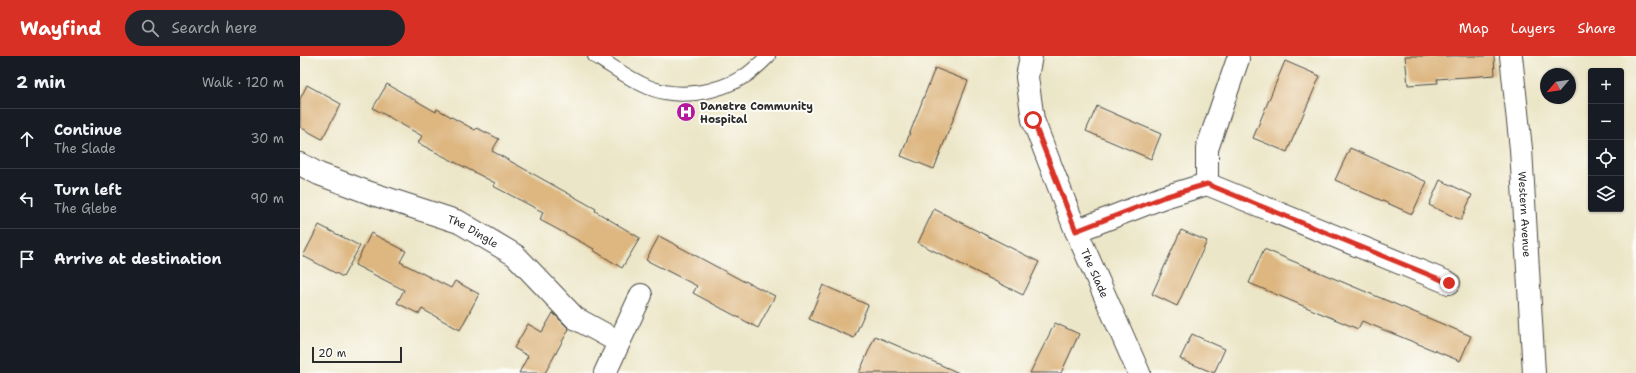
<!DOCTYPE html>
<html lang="en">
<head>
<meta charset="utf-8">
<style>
  body { margin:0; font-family:"Shantell Sans",sans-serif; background:#20242c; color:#f1f3f6 }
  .controls { position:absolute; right:12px; top:12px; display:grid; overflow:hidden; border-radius:4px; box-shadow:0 1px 3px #0004 }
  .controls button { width:36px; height:36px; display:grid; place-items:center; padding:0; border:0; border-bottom:1px solid #363941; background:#171b24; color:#f1f3f6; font:20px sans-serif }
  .compass { position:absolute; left:1240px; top:12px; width:36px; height:36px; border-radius:50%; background:#171b24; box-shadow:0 1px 3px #0004; rotate:241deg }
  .scale { position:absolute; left:12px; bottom:10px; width:90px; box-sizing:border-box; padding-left:4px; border:2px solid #2b2b2b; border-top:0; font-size:11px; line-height:14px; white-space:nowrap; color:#2b2b2b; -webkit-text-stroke:3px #fdfcf7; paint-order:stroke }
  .stop { position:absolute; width:12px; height:12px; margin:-9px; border:3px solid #d93025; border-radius:50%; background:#fff }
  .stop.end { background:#d93025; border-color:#fff; box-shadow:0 1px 4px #0008 }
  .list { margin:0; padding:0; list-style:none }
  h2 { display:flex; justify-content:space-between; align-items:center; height:52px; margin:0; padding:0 16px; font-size:17px }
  h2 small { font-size:13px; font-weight:400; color:#9ea1a6 }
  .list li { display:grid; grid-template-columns:26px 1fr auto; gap:12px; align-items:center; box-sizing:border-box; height:60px; padding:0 16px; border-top:1px solid #363941 }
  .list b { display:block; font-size:15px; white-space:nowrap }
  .list p { margin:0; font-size:13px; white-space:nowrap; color:#9ea1a6 }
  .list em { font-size:13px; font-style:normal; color:#9ea1a6 }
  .icon { flex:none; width:22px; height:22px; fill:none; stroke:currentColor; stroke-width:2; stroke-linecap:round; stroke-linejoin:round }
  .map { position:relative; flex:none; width:1336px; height:317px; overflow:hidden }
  header { display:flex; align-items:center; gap:24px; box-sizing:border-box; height:56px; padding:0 20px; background:#d93025; color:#fff }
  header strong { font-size:19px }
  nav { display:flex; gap:22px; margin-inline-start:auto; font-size:14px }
  .search { width:280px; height:36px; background:#20242c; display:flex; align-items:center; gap:10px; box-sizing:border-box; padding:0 14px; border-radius:22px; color:#9ea1a6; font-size:15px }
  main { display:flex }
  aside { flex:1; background:#171b24 }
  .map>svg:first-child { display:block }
  .building { fill:#ddb680 }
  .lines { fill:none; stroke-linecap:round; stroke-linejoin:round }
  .service-casing { stroke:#484743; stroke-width:16 }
  .minor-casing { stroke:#484743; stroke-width:24 }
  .tertiary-casing { stroke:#484743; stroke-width:24 }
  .service { stroke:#fff; stroke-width:14 }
  .minor { stroke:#fff; stroke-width:22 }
  .tertiary { stroke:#fff; stroke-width:22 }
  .route { stroke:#d93025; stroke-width:5 }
  .labels { text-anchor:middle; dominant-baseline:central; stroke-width:4; stroke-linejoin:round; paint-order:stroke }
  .poi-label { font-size:11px; font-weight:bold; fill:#2b2b2b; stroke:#fdfcf7; text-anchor:start }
  .street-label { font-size:11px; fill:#2b2b2b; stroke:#fdfcf7 }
</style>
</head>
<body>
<header>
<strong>Wayfind</strong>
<div class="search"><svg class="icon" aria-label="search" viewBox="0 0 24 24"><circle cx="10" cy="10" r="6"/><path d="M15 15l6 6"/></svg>Search here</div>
<nav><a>Map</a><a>Layers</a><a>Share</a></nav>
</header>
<main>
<aside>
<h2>2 min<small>Walk · 120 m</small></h2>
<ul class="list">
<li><svg class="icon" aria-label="ahead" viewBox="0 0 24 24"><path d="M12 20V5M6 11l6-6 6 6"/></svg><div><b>Continue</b><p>The Slade</p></div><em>30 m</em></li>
<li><svg class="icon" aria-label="left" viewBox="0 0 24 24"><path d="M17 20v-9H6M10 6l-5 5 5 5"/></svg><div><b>Turn left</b><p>The Glebe</p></div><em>90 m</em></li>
<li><svg class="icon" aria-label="arrive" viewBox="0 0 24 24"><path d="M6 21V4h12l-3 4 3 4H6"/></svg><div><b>Arrive at destination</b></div></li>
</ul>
</aside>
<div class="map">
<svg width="1336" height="317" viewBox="0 0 1336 317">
  <rect width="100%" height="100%" fill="#fdfcf7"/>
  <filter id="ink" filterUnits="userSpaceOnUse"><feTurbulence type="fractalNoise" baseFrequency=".025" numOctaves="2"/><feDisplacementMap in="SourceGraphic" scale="8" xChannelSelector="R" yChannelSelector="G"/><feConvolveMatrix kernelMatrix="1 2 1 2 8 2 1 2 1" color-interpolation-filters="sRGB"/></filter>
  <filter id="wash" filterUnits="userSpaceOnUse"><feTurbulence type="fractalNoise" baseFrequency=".012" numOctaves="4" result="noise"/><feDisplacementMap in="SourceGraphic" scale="16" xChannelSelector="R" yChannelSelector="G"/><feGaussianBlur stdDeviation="0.9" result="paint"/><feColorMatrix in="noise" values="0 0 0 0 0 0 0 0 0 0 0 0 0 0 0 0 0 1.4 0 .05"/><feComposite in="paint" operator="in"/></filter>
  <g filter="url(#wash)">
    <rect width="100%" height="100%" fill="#ece6c8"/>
    <g id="blocks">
      <!-- building -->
      <path class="building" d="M1105,0H1194L1195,19L1137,23L1138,27L1108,29Z
        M985,5L1020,20L987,96L953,82Z
        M635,12L668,25L634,113L601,100Z
        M87,28L136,56L137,53L175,74L177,72L199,83L192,95L296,153L295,155L340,182L322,212L293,194L294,193L240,164L243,156L193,130L195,127L118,87L122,80L73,52Z
        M7,29L41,48L22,83L0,71V43Z
        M797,50L861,78L851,103L786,75Z
        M1050,92L1127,126L1112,158L1035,124Z
        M1140,124L1172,139L1161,164L1129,149Z
        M634,153L739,206L723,239L618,187Z
        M19,169L60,190L43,221L3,200Z
        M881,174L907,185L877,250L852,238Z
        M71,177L106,195L100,206L151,232L155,225L179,238L160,274L122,253L119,258L97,247L104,234L55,209Z
        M359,180L445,226V225L475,240L458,272L393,237L397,230L346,204Z
        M964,193L1171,280L1160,305L1062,265L1058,273L949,227Z
        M523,229L568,249L554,282L509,263Z
        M253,257L269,273L245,317H219L228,300L214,292L228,268L242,276Z
        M755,267L779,278L761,317H730Z
        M892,278L925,293L914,317L880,303Z
        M575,280L598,290L659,317H559Z"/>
    </g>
  </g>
  <g filter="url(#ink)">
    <use href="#blocks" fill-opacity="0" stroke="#484743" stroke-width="1"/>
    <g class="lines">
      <!-- service casing -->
      <g class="service-casing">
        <path id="service" d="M295,0C312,10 329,23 348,31C378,44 417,37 445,20C453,15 461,7 468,0"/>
      </g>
      <!-- minor casing -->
      <g class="minor-casing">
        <g id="minor">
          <path id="s1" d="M731,0L727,21L733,64L774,170L839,317"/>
          <path id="s2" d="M0,108L19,118L70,137L159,166L215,199L275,262L319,286"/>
          <path d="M907,128V93L938,3"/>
          <path d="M776,175L864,141L907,128L1149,227"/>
          <path d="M305,317L341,239"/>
        </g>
      </g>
      <!-- tertiary casing -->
      <g class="tertiary-casing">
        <g id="tertiary">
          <path id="s3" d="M1211,0L1221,93L1234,317"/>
        </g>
      </g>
      <!-- service -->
      <use href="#service" class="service"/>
      <!-- minor -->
      <use href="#minor" class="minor"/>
      <!-- tertiary -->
      <use href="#tertiary" class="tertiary"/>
    </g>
  </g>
  <g class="lines" filter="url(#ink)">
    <!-- route -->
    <path class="route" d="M733,64L776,175L864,141L907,128L1149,227"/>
  </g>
  <!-- icons -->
  <defs>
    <g id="hospital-disc" transform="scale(1)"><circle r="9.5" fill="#b5179e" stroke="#fdfcf7"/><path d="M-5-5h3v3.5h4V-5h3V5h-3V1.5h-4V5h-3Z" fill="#fff"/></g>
  </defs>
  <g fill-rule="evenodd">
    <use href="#hospital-disc" x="386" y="56"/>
  </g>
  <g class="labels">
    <!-- poi labels -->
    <g class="poi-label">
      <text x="400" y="50">Danetre Community<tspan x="400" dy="13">Hospital</tspan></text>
    </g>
    <!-- street labels -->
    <g class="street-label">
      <text stroke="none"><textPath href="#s3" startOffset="159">Western Avenue</textPath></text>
      <text stroke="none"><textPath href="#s2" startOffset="186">The Dingle</textPath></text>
      <text stroke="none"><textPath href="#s1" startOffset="230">The Slade</textPath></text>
    </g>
  </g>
</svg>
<div class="controls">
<button>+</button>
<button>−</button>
<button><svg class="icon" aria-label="locate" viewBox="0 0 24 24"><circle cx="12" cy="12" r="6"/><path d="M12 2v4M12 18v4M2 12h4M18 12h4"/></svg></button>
<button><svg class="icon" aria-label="layers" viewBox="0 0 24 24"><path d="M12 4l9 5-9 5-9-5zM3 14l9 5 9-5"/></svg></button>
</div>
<svg class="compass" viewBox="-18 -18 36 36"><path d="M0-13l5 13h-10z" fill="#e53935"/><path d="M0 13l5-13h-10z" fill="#9ea1a6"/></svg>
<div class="scale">20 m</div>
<div class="stop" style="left:733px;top:64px"></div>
<div class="stop end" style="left:1149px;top:227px"></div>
</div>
</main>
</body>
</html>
